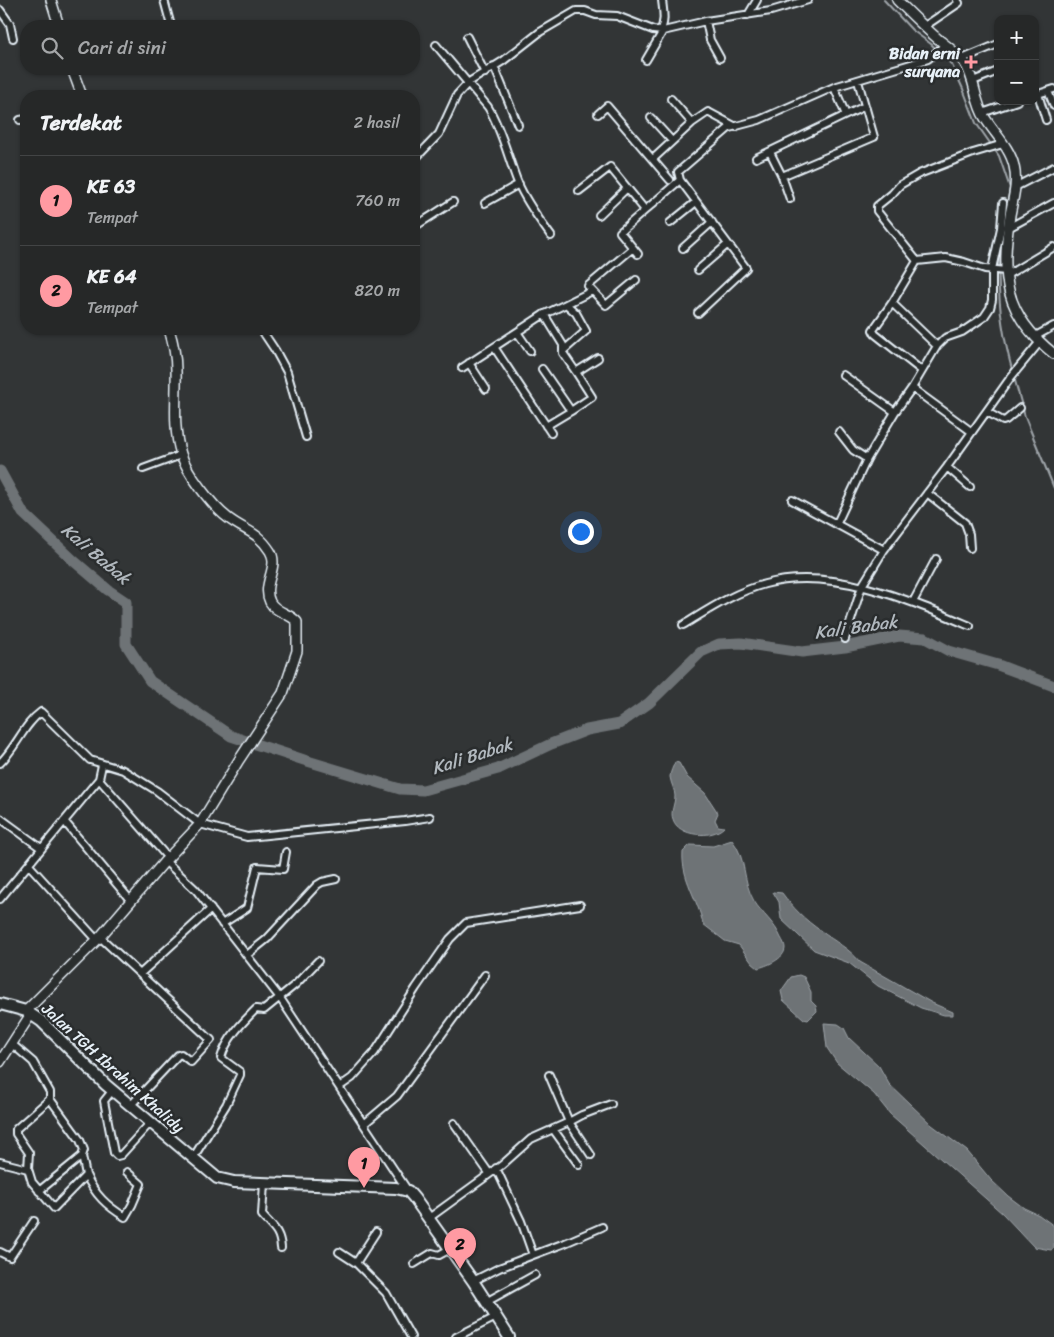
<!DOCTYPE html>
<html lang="id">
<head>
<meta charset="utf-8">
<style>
  body { margin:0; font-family:Sriracha,sans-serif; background:#323434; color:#f1f3f6 }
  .controls { position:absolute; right:15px; top:15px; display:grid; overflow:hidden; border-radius:10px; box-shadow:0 1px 4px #0004 }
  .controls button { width:45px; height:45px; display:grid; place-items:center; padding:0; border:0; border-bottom:1px solid #424445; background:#262828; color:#f1f3f6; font:25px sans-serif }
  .you { position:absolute; left:580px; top:531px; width:18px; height:18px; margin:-12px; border:4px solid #fff; border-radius:50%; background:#1a73e8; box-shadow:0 0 0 8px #1a73e833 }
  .badge { display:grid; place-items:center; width:32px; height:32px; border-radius:50%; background:#ff9aa2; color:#111; font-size:16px; font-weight:700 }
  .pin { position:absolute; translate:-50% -41px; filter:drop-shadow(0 1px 2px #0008) }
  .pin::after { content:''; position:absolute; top:26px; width:18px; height:15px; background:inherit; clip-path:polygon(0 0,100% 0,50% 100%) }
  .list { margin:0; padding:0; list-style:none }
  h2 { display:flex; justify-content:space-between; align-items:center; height:65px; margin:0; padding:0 20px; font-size:21px }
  h2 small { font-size:16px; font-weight:400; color:#a4a6a8 }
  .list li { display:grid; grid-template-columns:32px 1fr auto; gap:15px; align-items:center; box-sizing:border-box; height:90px; padding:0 20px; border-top:1px solid #424445 }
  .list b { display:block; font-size:19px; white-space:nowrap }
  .list p { margin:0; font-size:16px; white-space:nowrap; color:#a4a6a8 }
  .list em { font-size:16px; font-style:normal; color:#a4a6a8 }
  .icon { flex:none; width:28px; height:28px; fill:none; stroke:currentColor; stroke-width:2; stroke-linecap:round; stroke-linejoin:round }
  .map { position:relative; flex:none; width:1054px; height:1337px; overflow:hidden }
  .search { position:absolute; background:#262828; box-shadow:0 1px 4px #0004; left:20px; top:20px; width:400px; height:55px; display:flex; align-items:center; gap:12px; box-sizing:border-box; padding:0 18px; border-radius:20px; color:#a4a6a8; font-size:19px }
  .panel { position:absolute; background:#262828; box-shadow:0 1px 4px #0004; left:20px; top:90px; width:400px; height:245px; border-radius:20px }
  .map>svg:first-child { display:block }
  .water { fill:#6e7376; stroke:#9fa5aa }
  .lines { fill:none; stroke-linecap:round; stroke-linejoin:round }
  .stream { stroke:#9fa5aa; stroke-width:2 }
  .river { stroke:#6e7376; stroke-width:11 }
  .street-casing { stroke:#e8f1f8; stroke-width:10 }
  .secondary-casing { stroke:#e8f1f8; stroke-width:12 }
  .primary-casing { stroke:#e8f1f8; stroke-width:14 }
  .street { stroke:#2a2d2e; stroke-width:6 }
  .secondary { stroke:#2a2d2e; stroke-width:9 }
  .primary { stroke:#2a2d2e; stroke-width:10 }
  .poi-dot { fill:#ff9aa2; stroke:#2a2d2e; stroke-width:2 }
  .labels { text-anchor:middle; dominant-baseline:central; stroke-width:5; stroke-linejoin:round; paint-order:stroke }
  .poi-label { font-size:16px; font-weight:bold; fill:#e8f1f8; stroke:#2a2d2e; text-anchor:end }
  .street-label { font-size:16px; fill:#e8f1f8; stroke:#2a2d2e }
  .water-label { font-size:18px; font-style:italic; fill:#b1b8be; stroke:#2a2d2e }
</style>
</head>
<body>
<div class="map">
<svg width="1054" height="1337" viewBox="0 0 1054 1337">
  <rect width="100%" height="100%" fill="#323536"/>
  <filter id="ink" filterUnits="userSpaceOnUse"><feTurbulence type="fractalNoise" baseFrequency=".02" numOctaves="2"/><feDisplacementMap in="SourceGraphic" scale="10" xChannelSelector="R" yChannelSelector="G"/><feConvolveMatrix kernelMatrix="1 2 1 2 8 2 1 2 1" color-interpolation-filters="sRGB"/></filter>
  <g filter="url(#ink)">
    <!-- water -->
    <path class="water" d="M675,762L679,763L687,777L705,793L718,813L715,820L718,826L724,827C713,839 678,837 673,819C670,812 675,804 675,796C675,790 671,784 670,777C670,772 673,767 675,762Z
      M732,840C747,858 742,881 754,901C762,914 775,923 781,938C783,941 785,945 785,948C785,959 766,966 758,968L752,963L739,945L725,941L703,924C698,899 681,879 683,852L690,845L713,846Z
      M773,892L782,893C793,908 805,920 821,931C835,942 849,948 860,962L932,1003L953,1012V1015H944L921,1008L878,986L849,963L814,950L781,919L779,902Z
      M799,975L804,977L811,992V1001L816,1006L817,1011L808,1020L804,1019L783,1000L781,991L791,977Z
      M824,1023L838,1024L844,1028L849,1038L879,1066L889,1084L932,1125L967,1151L991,1180L1008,1196L1024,1208L1039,1215L1054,1226V1248L1051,1250L1034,1247L1003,1214L890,1114L874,1094L837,1063L827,1048Z"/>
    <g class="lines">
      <!-- stream -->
      <path class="stream" d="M884,0L912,30L931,44L952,65L963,89L976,123L999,156L1010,188L1005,215
        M1001,242C995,286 1001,330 1013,373
        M1014,377L1025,417L1054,488"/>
      <!-- river -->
      <path class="river" d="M0,471L23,513L74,561L108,590L126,602V644L150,681L231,736L304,760L400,789L423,790L498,769L551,744L587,730L619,724L649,703L701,652L719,644L741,643L802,652L845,647L899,636L925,638L949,651L998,665L1054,686"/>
      <!-- street casing -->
      <g class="street-casing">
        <path id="street" d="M164,0L171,26
          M0,10L10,24L13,38
          M748,15L757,0
          M706,21L710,40L720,58
          M925,26L959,3L957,0
          M660,31C666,21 663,11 662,0
          M467,37L485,73
          M436,45L488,107C502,130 508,158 518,183C526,202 539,219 551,236
          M962,59L998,44
          M646,60L663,31
          M494,66L518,125
          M973,81L998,71
          M834,87L846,115
          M1048,91L1054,106
          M1038,94L1046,120
          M1035,95L1054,89
          M671,99L692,123
          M982,113L1017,101
          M598,114L607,106L670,180
          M651,118L672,141
          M20,120L26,119
          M770,152L782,176L790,199
          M756,158L865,106
          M653,159L692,123L708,112L736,127
          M414,160L439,134L457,95L469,82L503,61L540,32L576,11H585L596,15L617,16L653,30L663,31L706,21L771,11L808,0
          M782,176L874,137L858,81
          M1015,187L1054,167
          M579,191L610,167L645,210
          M485,203L519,184
          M599,215L627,188
          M670,223L696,202
          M414,227L453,202
          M1008,228L1054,203
          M633,248L588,286L606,305L636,280
          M683,248L712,222
          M638,254L620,232L680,180
          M917,261L877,211V206L892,194L900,185L919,174L973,153L1003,144
          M698,270L728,244
          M1007,275L1054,247
          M892,303L937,346
          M698,313L746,268L680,180L678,172L729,128L759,120L834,87L928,59L945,45
          M544,314L563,345V353L576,372L598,358
          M261,329L275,350L287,372L306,437
          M517,332L530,351
          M1034,337L1054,326
          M494,347L551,433
          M563,351L586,331L576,313L566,304L592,291
          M469,363L486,389
          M462,368L543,315L566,304
          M542,369L571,411L592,397L576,372
          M922,371L875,334L873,330L892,303L917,261L946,258L964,262L985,269L1006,271
          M843,375L895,412
          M912,388L972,432
          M987,412L1003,421L1006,420L1020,408
          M546,426L571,411
          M839,432L853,450L867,459
          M947,467L970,487
          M143,469L181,455
          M927,493L965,523L969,534L970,548
          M792,500L884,550
          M837,523L867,459L895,412L912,388L937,346L945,338L962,332L984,317L990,308L992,300V269L1001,228L1003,203
          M913,602L936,559
          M683,625C708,610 735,592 765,584C832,566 909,600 970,626
          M845,639L862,586L884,550L947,467L1011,377L1039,343
          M0,763C16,748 24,724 41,712L90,760L123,770L157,791L200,824L247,837L405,821L430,817
          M99,779L168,858
          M0,818L41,848
          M64,821L131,901
          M165,861L196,890L280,998L408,1191
          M29,865L97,940
          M0,899L99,779L102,765
          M222,924L247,908L257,867L283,869L286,852
          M100,937L211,1040L191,1062L181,1054L178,1055L131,1105
          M247,955L267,939L317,885L322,882L336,879
          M140,974L211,909
          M12,1044L33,1062L50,1092V1099
          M339,1087L352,1078L375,1052L416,988L450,939L466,923L580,905
          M112,1091L104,1101L114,1153L117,1156L121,1155L151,1122
          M454,1123L489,1173
          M364,1124L397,1096L485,975
          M553,1129L579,1165
          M591,1155L569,1122L582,1115L611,1104
          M193,1158L226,1105L240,1075V1072L221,1058C226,1039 243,1022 256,1009L264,1010L296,984L318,961
          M0,1162L28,1169L32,1182L54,1208L86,1175L82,1156
          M28,1169L29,1153L16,1134V1129L50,1099L80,1140L84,1150L82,1156L39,1191
          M86,1175C95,1195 107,1206 125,1217L132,1205L141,1184L127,1172
          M264,1183L262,1215C272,1227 280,1230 281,1248
          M429,1218L502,1165L531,1139L569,1122L549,1075
          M376,1232L356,1263L386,1293L411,1337
          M0,1252L10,1257L34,1221
          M339,1252L356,1263
          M533,1255L565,1243L602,1227
          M414,1264L432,1253L439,1255L450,1249
          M473,1281L499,1268L533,1255L521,1221L496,1168
          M486,1302L535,1275
          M456,1337L496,1317"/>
      </g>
      <!-- secondary casing -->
      <g class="secondary-casing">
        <path id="secondary" d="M51,0L59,26
          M897,0C910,13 924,27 938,39C947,46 957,53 964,62C976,79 974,102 985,118C995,134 1010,148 1014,166C1018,182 1013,199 1010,215C1001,276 1003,314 1054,354
          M72,69L82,96
          M26,1011L100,937L165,861L200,824L239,760L283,693L297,651V622C290,613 276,613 270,602C261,584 280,567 270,551C257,531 245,531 228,518C212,506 187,473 181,454C172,427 177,397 176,370C176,356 173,342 169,329
          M0,1062L31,1014"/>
      </g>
      <!-- primary casing -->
      <g class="primary-casing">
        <path id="primary" d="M0,1004L26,1011L41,1021L106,1085L217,1178L234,1182L396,1188L408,1191L414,1198L473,1281L509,1337"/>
      </g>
      <!-- street -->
      <use href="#street" class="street"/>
      <!-- secondary -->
      <use href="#secondary" class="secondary"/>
      <!-- primary -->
      <use href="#primary" class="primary"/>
    </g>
  </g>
  <!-- markers -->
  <path class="poi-dot" d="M968.5 54.5h5v5h5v5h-5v5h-5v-5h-5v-5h5z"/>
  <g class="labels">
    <!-- poi labels -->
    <g class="poi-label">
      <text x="960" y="53">Bidan erni<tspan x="960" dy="18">suryana</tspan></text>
    </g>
    <!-- street labels -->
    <g class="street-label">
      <text transform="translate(113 1068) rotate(42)">Jalan TGH Ibrahim Khalidy</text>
    </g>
    <!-- water labels -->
    <g class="water-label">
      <text transform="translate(96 554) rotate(40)">Kali Babak</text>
      <text transform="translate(856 627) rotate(-8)">Kali Babak</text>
      <text transform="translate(472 756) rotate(-18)">Kali Babak</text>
    </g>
  </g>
</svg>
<div class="controls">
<button>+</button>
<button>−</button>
</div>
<div class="you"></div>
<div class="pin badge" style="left:364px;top:1188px">1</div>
<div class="pin badge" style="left:460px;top:1269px">2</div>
<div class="search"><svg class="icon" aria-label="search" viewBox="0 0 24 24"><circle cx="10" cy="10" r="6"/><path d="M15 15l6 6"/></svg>Cari di sini</div>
<section class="panel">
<h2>Terdekat<small>2 hasil</small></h2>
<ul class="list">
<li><span class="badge">1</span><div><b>KE 63</b><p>Tempat</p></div><em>760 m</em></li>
<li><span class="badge">2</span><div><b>KE 64</b><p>Tempat</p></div><em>820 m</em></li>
</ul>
</section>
</div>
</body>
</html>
